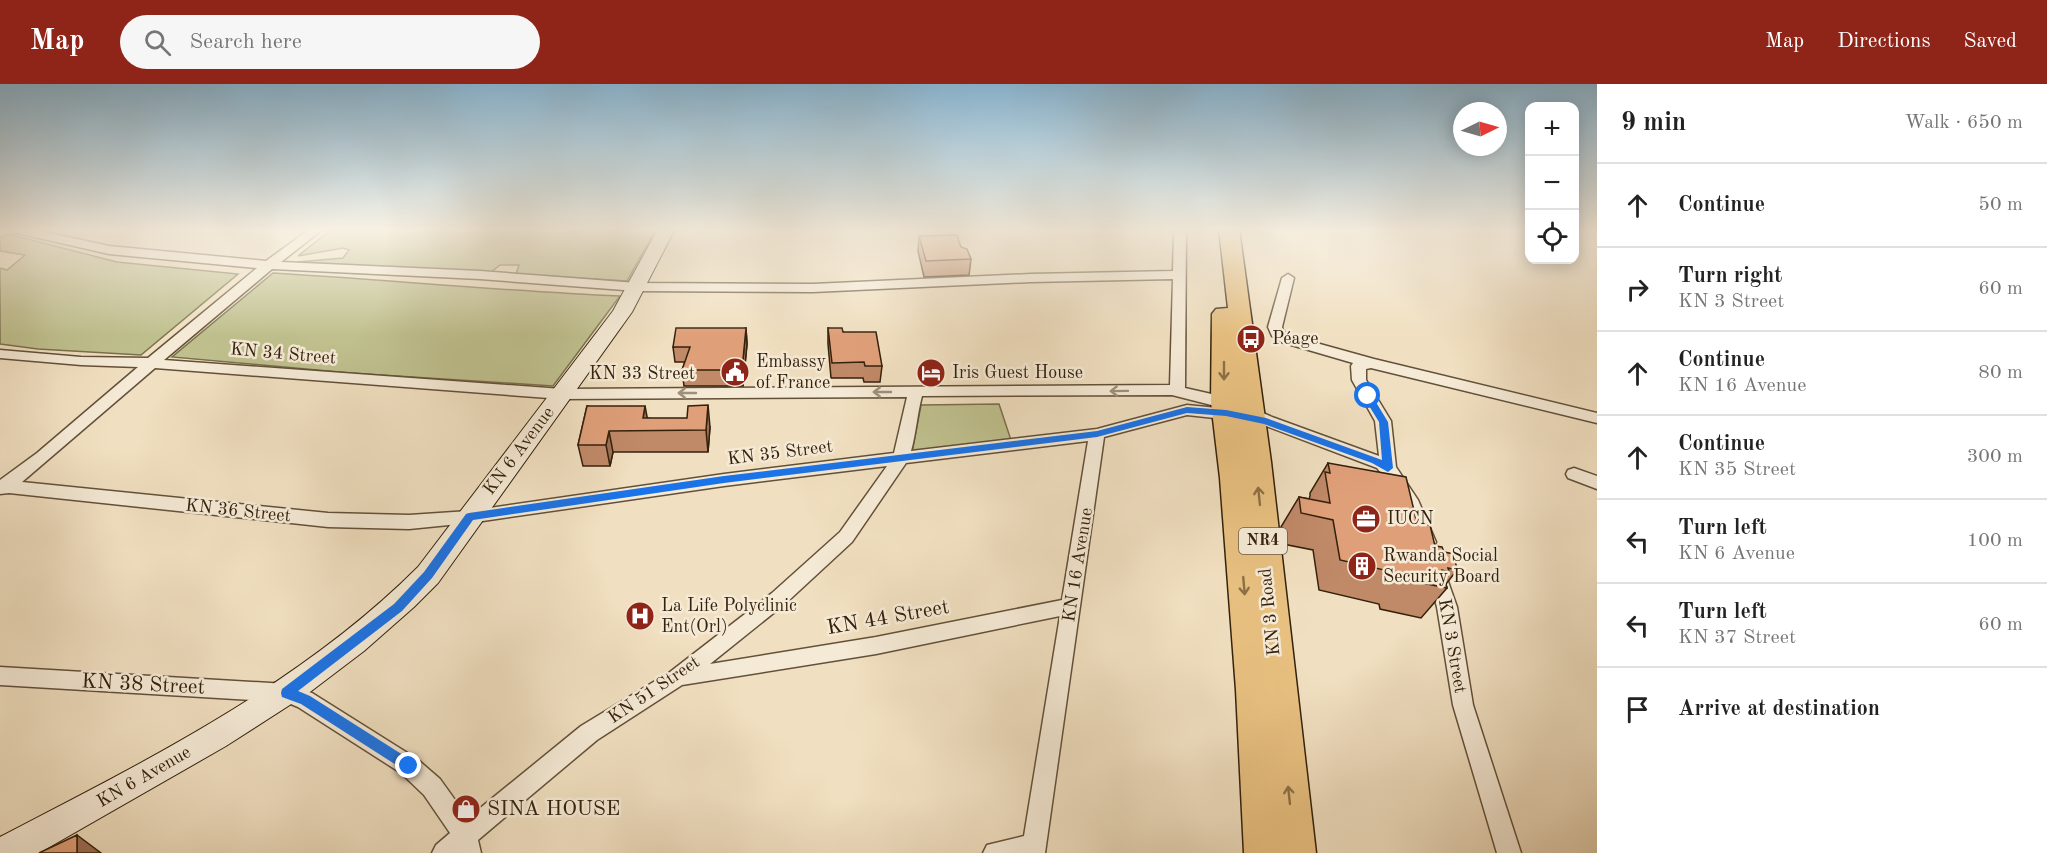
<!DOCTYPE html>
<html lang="en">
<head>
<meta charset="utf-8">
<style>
  body { margin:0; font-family:"Old Standard TT",serif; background:#f6f6f6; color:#222 }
  .controls { position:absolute; right:18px; top:18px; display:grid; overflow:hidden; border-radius:12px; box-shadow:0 3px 15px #0003 }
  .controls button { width:54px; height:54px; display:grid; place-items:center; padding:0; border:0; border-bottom:2px solid #e0e0e0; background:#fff; color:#222; font:30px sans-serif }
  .compass { position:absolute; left:1453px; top:18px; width:54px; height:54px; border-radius:50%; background:#fff; box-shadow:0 3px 15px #0003; rotate:85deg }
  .stop { position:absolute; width:18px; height:18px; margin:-14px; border:4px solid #1a73e8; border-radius:50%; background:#fff }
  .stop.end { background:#1a73e8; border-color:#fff; box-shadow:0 2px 6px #0008 }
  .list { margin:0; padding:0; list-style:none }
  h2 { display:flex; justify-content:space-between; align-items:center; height:78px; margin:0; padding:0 24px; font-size:26px }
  h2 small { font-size:20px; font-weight:400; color:#767676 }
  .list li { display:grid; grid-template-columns:39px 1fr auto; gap:18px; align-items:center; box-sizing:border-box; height:84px; padding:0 24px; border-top:2px solid #e0e0e0 }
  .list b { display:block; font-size:22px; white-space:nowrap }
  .list p { margin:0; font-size:20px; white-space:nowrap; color:#767676 }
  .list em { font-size:20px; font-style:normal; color:#767676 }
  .icon { flex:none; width:33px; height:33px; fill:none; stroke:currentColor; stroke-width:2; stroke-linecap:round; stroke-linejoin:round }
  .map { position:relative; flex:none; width:1597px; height:769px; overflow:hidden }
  header { display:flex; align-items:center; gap:36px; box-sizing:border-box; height:84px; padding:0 30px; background:#8f2418; color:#fff }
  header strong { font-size:28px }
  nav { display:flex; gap:33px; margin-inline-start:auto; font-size:21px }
  .search { width:420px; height:54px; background:#f6f6f6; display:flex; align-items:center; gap:15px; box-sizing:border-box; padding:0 21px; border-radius:33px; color:#767676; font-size:22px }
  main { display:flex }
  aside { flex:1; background:#fff }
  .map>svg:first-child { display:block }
  .green { fill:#bfc08e; stroke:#7a704d; stroke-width:1.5 }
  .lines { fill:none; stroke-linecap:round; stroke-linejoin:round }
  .minor-casing { stroke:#635039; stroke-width:3 }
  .secondary-casing { stroke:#34210c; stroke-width:2 }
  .trunk-casing { stroke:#34210c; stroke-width:3 }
  .minor { fill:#f5ead6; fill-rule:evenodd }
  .secondary { fill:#f5ead6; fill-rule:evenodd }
  .trunk { fill:#e8c080; fill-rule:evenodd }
  .wall { fill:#c08968; stroke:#34210c; stroke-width:1.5 }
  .shaded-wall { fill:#9c6f55; stroke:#34210c; stroke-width:1.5 }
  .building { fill:#df9f79; stroke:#34210c; stroke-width:1.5 }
  .oneway { stroke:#8e7046 }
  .oneway2 { stroke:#9e907b }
  .route { fill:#1a73e8 }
  .labels { text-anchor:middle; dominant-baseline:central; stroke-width:5; stroke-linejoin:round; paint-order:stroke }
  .shield { fill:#f5ead6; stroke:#6e5d49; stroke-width:1.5 }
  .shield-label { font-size:16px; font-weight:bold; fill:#34210c }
  .poi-label { font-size:18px; fill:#34210c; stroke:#f5ead6; text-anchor:start }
  .street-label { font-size:18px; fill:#34210c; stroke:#f5ead6 }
  .near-street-label { font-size:21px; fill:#34210c; stroke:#f5ead6 }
  .near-poi-label { font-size:21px; fill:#34210c; stroke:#f5ead6; text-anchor:start }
</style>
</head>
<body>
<header>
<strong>Map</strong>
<div class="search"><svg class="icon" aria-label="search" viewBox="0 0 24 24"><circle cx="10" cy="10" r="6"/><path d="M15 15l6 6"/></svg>Search here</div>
<nav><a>Map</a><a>Directions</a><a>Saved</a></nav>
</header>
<main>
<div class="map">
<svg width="1597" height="769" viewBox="0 0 1597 769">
  <rect width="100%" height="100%" fill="#f0dfc0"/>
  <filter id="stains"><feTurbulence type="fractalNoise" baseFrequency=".00333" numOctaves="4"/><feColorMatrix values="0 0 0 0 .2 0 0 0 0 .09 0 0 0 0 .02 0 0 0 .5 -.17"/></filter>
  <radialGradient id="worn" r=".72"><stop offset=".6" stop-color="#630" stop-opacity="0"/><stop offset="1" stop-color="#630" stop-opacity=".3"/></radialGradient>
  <!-- green -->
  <path class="green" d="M332,145H656L627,197L516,190L519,181H500L490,189L297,178L343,174L349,166L343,164L298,172Z
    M8,150L117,178L238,190L141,271L38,265L0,260V184L7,186L25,171L0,167V153Z
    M273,189C389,196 504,207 620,212L553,302L350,289L172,273Z
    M999,320L1011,356L912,369L921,321Z"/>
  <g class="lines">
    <!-- minor casing -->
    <g class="minor-casing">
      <path id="minor" d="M11,145H31L109,162L266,177L310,145H323L281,178L480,187L637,199L813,200L1031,190L1173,187L1174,145H1186L1185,304L1229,314L1272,333L1379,372L1375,337L1352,296L1351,282L1353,279L1281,258L1272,252L1268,243L1282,194L1288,190L1294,194L1282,243L1283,247L1291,252L1374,275L1597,329V339L1371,284L1366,285V296L1391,337L1396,383L1418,416L1436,458L1433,463L1427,465L1421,463L1396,408L1377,384L1240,332L1233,336L1187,331L1104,353L1045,769H983L987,761L1024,752L1060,532L876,570L682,601L597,656L478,756L481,769H432L436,761L450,749L424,711L401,689L298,623L286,618L0,601V583L287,600L312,609L417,675L440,695L468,734L581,642L670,588L772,509L840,448L887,382L724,402L469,439L409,445L328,443L9,409L0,410V396L37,369L138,283L81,281L0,274V266L81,273L148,274L257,184L109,170L13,148ZM272,185L480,195L637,207L813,208L1031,198L1173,195L1170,301L562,305L164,276ZM155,284L562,315L907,313L894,369L724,390L469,427L409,431L328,429L22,398ZM1172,311L1227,325L1187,321L1097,345L911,367C916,349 917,331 922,312ZM1088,357L1062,516L876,553L710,580L786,519L852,458L906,379Z
        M1574,384L1597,392V405L1568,394L1566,390L1568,386Z
        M1436,482L1443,484L1445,489L1457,523L1473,621L1521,769H1497L1453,621L1437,523L1427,489L1429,484Z"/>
    </g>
    <!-- secondary casing -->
    <g class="secondary-casing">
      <path id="secondary" d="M658,145H675L632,228L438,499L414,523L364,567L310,608L226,662L39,769H0V753C146,677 300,601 418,483L613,227Z"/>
    </g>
    <!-- trunk casing -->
    <g class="trunk-casing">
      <path id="trunk" d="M1219,145H1239L1271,378L1316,769H1244L1236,606L1220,394L1211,318L1212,230L1216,225L1228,224Z"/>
    </g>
    <!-- minor -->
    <use href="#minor" class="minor"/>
    <!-- secondary -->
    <use href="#secondary" class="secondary"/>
    <!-- trunk -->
    <use href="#trunk" class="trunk"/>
  </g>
  <!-- wall -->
  <path class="wall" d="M919,152L961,163L971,175L969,191L924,193L918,167Z
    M746,244L747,260L743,302H684L682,286L685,278H675L673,263Z
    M828,244L843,248L882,282L880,298H864L863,294H831L828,260Z
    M587,322L647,334L710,343L708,368H613L610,382H583L578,361Z
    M1328,379L1417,439L1435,462L1444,468L1457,486L1446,500L1447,504L1421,534L1380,525L1379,520L1319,506L1313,466L1283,460L1281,443L1299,413L1309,415L1310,412V409Z"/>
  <!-- shaded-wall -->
  <path class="shaded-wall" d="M746,244L747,260L743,302L742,286Z
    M708,321L710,343L708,368L706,346Z
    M645,322L649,343L643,334Z
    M609,347L613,368L610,382L606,361Z
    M77,751L101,769H77Z"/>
  <!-- building -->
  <path class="building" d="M957,151L961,163L967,165L971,175L926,177L919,152Z
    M676,244H746L742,286H682L690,263H673Z
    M828,244H842L843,248H876L882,282H865L864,278L832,279Z
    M708,321L706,346L609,347L606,361H578L587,322H645L643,334H687L688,322Z
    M1328,379L1406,393L1417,439L1430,441L1435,462L1442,463L1444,468L1454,470L1457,486L1448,484L1449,488L1442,486L1447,504L1403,495L1402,490L1340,476L1333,436L1301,429L1299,413L1330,419L1325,388L1330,389Z
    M77,751V769H39Z"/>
  <!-- one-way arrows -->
  <defs><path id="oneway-shaft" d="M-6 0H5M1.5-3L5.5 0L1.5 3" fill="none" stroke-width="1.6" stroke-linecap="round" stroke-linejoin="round" transform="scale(1.5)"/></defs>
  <g class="oneway">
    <use href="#oneway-shaft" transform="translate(1224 287) rotate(90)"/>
    <use href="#oneway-shaft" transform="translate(1259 412) rotate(-96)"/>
    <use href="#oneway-shaft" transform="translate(1244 502) rotate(85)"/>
    <use href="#oneway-shaft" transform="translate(1289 711) rotate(-96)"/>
  </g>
  <g class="oneway2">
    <use href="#oneway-shaft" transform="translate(1119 307) rotate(179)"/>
    <use href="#oneway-shaft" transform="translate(882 308) rotate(180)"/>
    <use href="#oneway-shaft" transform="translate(687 309) rotate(180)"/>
  </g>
  <!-- sky -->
  <linearGradient id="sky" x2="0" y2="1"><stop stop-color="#89b7d4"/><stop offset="0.58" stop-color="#f8f1e3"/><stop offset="1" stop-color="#f8f1e3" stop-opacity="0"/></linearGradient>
  <rect width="1597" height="252" fill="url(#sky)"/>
  <!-- route -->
  <path class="route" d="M1368,309L1371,310L1388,338L1393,384L1388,388L1372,379L1264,340L1226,332L1187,329L1097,353L724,399L473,436L432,494L402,527L298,607L310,612L414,678L416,682L414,686L409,688L404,686L301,620L282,613L281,609L282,605L394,520L424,488L466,430L469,429L724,392L1097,347L1187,323L1226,326L1266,334L1382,376L1379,338L1363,312Z"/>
  <!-- icons -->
  <defs>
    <g id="bus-disc" transform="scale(1.5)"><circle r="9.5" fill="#8f2418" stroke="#f5ead6"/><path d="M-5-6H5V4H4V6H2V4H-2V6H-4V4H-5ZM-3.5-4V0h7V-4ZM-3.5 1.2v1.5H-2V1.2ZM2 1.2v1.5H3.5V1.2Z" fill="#fff"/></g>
    <g id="civic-disc" transform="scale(1.5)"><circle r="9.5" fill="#8f2418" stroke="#f5ead6"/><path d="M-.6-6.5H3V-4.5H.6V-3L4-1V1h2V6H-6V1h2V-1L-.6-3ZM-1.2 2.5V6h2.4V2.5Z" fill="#fff"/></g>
    <g id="hotel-disc" transform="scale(1.5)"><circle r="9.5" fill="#8f2418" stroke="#f5ead6"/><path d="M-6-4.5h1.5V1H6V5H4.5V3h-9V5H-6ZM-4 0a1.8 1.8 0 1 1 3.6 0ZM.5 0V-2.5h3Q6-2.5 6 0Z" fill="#fff"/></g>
    <g id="office-disc" transform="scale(1.5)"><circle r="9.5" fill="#8f2418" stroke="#f5ead6"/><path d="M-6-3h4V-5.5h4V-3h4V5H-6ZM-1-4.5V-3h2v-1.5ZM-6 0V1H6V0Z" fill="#fff"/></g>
    <g id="building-disc" transform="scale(1.5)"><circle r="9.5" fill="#8f2418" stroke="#f5ead6"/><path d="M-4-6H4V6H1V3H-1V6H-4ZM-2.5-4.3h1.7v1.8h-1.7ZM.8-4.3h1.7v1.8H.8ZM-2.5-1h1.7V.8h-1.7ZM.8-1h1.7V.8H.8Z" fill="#fff"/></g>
    <g id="hospital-disc" transform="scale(1.5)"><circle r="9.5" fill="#8f2418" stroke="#f5ead6"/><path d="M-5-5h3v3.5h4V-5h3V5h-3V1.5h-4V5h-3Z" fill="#fff"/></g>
    <g id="shop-disc" transform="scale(1.5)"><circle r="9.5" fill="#8f2418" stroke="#f5ead6"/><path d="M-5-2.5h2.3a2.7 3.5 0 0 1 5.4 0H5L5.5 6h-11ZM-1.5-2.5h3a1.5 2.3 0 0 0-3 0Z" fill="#fff"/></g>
  </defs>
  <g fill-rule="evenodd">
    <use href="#bus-disc" x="1251" y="255"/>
    <use href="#civic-disc" x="735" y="288"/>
    <use href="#hotel-disc" x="931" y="289"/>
    <use href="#office-disc" x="1366" y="435"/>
    <use href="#building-disc" x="1362" y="482"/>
    <use href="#hospital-disc" x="640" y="532"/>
    <use href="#shop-disc" x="466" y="725"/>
  </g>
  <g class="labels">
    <!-- shield labels -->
    <rect class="shield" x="1239" y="444" width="48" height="26" rx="4.5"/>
    <g class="shield-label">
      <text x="1263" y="457">NR4</text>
    </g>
    <!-- poi labels -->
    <g class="poi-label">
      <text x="1272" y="255">Péage</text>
      <text x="756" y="278">Embassy<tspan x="756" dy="21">of France</tspan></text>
      <text x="952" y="289">Iris Guest House</text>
      <text x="1387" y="435">IUCN</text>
      <text x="1383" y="472">Rwanda Social<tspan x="1383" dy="21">Security Board</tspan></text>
      <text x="661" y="522">La Life Polyclinic<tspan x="661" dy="21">Ent(Orl)</tspan></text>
    </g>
    <!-- street labels -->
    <g class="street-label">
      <text transform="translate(283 270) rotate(5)">KN 34 Street</text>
      <text x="642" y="290">KN 33 Street</text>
      <text transform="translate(519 367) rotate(-53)">KN 6 Avenue</text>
      <text transform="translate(780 369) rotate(-7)">KN 35 Street</text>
      <text transform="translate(238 427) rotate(6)">KN 36 Street</text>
      <text transform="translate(1078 481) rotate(-81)">KN 16 Avenue</text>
      <text transform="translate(1270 528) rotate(-96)">KN 3 Road</text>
      <text transform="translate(1452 562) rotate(80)">KN 3 Street</text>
      <text transform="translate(654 606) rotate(-34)">KN 51 Street</text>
      <text transform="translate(144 693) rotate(-30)">KN 6 Avenue</text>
    </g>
    <!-- near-street labels -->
    <g class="near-street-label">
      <text transform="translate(888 534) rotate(-10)">KN 44 Street</text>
      <text transform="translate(143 601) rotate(3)">KN 38 Street</text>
    </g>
    <!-- near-poi labels -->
    <g class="near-poi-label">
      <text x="487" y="725">SINA HOUSE</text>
    </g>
  </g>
  <rect width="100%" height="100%" filter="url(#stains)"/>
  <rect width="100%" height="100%" fill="url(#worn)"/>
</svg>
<div class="controls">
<button>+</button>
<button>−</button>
<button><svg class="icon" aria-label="locate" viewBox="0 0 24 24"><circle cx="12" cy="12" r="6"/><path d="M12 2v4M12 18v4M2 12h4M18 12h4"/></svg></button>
</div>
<svg class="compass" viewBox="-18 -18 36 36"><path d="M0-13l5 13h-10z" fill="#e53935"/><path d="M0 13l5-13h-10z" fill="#767676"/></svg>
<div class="stop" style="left:1368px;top:312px"></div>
<div class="stop end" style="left:409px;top:682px"></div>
</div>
<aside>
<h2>9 min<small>Walk · 650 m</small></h2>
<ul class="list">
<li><svg class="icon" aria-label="ahead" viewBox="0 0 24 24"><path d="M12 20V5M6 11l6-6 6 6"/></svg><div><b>Continue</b></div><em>50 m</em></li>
<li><svg class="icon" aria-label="right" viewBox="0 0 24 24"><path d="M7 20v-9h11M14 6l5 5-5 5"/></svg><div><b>Turn right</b><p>KN 3 Street</p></div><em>60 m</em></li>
<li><svg class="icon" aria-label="ahead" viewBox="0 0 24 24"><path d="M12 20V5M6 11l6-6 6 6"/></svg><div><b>Continue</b><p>KN 16 Avenue</p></div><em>80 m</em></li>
<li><svg class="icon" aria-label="ahead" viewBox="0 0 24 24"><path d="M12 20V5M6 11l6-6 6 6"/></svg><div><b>Continue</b><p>KN 35 Street</p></div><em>300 m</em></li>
<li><svg class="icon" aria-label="left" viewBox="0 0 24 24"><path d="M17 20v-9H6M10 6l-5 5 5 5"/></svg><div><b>Turn left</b><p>KN 6 Avenue</p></div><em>100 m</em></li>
<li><svg class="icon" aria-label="left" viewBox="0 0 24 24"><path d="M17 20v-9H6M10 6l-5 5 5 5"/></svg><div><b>Turn left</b><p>KN 37 Street</p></div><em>60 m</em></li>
<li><svg class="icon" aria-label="arrive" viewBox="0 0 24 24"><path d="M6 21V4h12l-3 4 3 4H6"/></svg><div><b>Arrive at destination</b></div></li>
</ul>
</aside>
</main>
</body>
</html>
